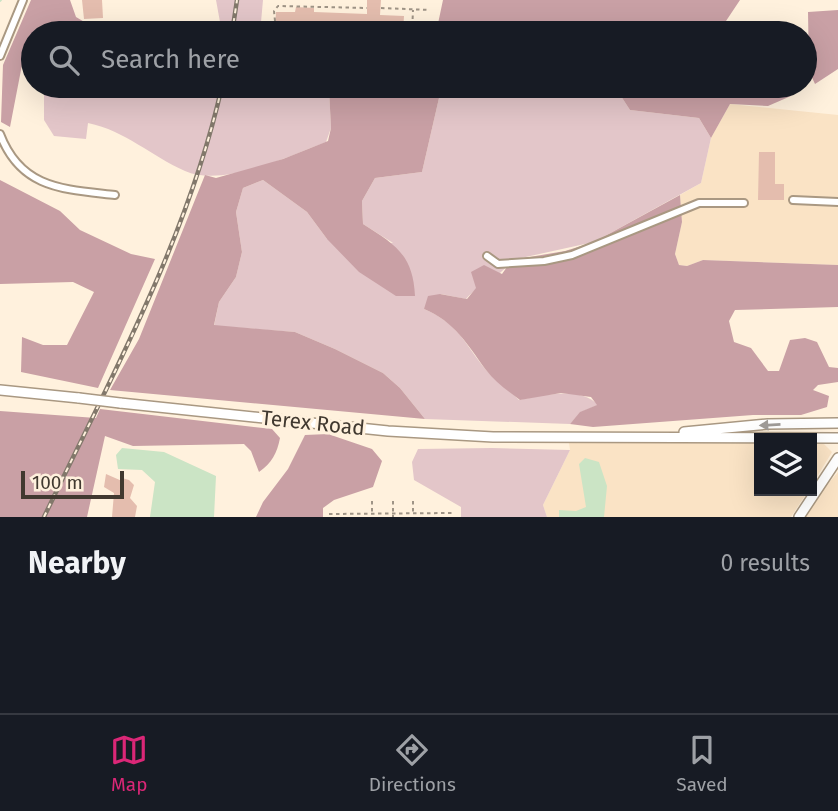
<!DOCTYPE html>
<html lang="en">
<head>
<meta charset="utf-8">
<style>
  body { margin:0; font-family:"Fira Sans",sans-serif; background:#20242c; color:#f1f3f6 }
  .controls { position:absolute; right:21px; bottom:21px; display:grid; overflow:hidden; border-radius:0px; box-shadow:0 7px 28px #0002 }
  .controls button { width:63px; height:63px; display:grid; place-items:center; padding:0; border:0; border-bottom:2px solid #363941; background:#171b24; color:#f1f3f6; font:35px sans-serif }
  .scale { position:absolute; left:21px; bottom:18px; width:103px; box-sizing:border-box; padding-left:7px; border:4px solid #413930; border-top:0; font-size:19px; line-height:24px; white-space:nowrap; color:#413930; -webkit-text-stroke:5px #fff1dd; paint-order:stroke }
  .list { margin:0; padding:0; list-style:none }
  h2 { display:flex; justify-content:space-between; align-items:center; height:91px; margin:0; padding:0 28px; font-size:30px }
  h2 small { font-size:23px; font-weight:400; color:#9ea1a6 }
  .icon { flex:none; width:38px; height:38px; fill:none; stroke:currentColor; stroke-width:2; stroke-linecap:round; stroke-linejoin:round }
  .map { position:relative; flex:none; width:838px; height:517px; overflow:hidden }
  .search { position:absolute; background:#171b24; box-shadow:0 7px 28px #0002; left:21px; right:21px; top:21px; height:77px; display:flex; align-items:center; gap:18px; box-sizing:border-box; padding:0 24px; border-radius:38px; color:#9ea1a6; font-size:26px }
  .sheet { height:196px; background:#171b24 }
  nav { display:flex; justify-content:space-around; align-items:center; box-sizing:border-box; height:98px; border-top:2px solid #363941; background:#171b24; font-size:19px; color:#9ea1a6 }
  nav a { display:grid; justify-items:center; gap:4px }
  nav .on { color:#db2777 }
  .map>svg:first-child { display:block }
  .built { fill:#fae3c5 }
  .green { fill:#e3c6c9 }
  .forest { fill:#c9a0a5 }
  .water { fill:#cbe4c5 }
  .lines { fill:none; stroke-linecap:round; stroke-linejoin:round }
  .stream { stroke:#cbe4c5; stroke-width:2 }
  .building { fill:#e4bdae }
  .minor-casing { stroke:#a99882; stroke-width:10 }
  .secondary-casing { stroke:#a99882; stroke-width:12 }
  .path { stroke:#9f9486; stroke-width:2; stroke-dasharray:3.5 3.5; stroke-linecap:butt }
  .minor { stroke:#fff; stroke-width:6 }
  .secondary { stroke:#fff; stroke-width:9 }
  .rail-casing { stroke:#82786b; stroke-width:4.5 }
  .rail { stroke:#fff1dd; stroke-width:2; stroke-dasharray:5; stroke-linecap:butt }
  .secondary-bridge-casing { stroke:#a99882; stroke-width:12; stroke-linecap:butt }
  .secondary-bridge { stroke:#fff; stroke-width:9 }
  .oneway { fill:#a09c98 }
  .labels { text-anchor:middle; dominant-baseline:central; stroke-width:6; stroke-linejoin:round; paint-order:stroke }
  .street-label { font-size:21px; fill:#413930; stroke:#fff1dd }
</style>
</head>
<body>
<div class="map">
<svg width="838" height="517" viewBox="0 0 838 517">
  <rect width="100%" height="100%" fill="#fff1dd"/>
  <!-- built -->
  <path class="built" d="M730,104L838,115V265L703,260L687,266L679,265L675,254L682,222L680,195L701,183L711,138Z
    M812,441H821L832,452L812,485Z
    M759,442V491H808L791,517H547L543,505L570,450L569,443Z
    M838,472V517H802L816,498Z"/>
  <!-- green -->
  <path class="green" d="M216,0H263L260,33H222Z
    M44,86H273L308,92L329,89L331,128L326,142C289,156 223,188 185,171C151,156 126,131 88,123L86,139L54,136L44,120Z
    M504,86H592L617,90L630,110L699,118L711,138L701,183L594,242L512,260C499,279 481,282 466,299L441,294L424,309C459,324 464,343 486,370C495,381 509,390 519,400C542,395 581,386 598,405L581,412L570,424L425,419L400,388L383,373L335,349L295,332L214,326L219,302L236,277L242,252L236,212L243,188L263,180L307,212L327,239L393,243L363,224L362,201L375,178L422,172L439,98Z
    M492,448L570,450L543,505L547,517H461V507L414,480L412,462L418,449Z"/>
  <!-- forest -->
  <path class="forest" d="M31,0H70L76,17L103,33H33V45L26,44L10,127L1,122L3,65Z
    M443,0H740L722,27L723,33H436Z
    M838,10V69L815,84L809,71L808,12Z
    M425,86H508L439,98L422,172L375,178L362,201L363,224C396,245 413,255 415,296H396L359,272L327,239L307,212L263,180L243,188L236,212L242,252L236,277L219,302L214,325L295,332L335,349L383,373L400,388L425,419L110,390L139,339L205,175L216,178L283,159L328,141L331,128L329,89L424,90Z
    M592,86H793L791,96L768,106L730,104L711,138L699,118L630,110L617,90Z
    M0,180L60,211L80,230L131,254L155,259L98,388L21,372L22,337L43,345H67L94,292L73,282L0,284Z
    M680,195L682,222L675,254L679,265L687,266L703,260L838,265V307L735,310L729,321L734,342L751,348L768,371H779L790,340L805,338L817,342L829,367L838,368V382L818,385L813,390L829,396L827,407L801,415H753L593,427L570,424L580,412L597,405L591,397L561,393L520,400C508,391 495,382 486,370C467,344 455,322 424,309L428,296L440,294L467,299L476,288L471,272L484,265L502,274L512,260L565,251L594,242Z
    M100,409L272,429L280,438C277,453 272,463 259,472L251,451L244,444L133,446L105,436L87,517H0V411L96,418Z
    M328,434L372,449L382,461L373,487L334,500L323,508V517H256L263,502L288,469L305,435Z"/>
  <!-- water -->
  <path class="water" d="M122,448L164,452L216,476L214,517H150L155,482L142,470L118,469L116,455Z
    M585,458L599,462L607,486L604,517H559V510L576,511L586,507L579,464Z"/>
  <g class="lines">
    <!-- stream -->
    <path class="stream" d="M0,1L1,0"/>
  </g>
  <!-- building -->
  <path class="building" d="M82,0H102L103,18L84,19Z
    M367,0H381L380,15L404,16L403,32L362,33V29L342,28L341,31L312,30V33H295V30L275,29L276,12H295L296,7L314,8V12L367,14Z
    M759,152H775V184H784V200H758Z
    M106,474L122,481V478L129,480L134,485L130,498L137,506L135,517H112L114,493L104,487Z"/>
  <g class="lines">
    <!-- minor casing -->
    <g class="minor-casing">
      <path id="minor" d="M0,56L23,0
        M0,134C21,189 63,189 115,195
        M793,200L838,202
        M487,256L498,264L544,261L572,255L699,203H744"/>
    </g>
    <!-- secondary casing -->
    <g class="secondary-casing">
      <path id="secondary" d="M0,390L79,398
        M120,403L388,431L493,437L838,438
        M684,432L768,424L838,423
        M799,517L838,458"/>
    </g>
    <!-- path -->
    <path class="path" d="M381,8L430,10
      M275,21L274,11L278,6L367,8
      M312,33H318
      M319,33H333
      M357,33V29
      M389,33V31
      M412,33L413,10
      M372,501V514
      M393,501V517
      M413,501V513
      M329,514L452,513"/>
    <!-- minor -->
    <use href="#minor" class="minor"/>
    <!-- secondary -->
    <use href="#secondary" class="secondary"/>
    <!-- rail casing -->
    <g class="rail-casing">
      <path id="rail" d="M232,33L237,0
        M44,517C111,377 188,238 222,86"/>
    </g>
    <!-- rail -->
    <use href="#rail" class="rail"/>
    <!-- secondary-bridge casing -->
    <g class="secondary-bridge-casing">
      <path id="secondary-bridge" d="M79,398L120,403"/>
    </g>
    <!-- secondary-bridge -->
    <use href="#secondary-bridge" class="secondary-bridge"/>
  </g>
  <!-- one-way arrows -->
  <defs><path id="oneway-solid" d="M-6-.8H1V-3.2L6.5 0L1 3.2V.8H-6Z" transform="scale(1.75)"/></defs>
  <use class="oneway" href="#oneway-solid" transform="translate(770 425) rotate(177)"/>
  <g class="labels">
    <!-- street labels -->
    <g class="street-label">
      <text transform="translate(313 423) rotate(6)">Terex Road</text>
    </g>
  </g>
</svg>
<div class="controls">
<button><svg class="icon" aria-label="layers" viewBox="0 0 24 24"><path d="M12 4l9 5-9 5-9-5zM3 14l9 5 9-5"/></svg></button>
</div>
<div class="scale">100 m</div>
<div class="search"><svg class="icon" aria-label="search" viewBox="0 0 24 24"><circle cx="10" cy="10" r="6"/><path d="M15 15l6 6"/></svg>Search here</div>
</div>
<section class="sheet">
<h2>Nearby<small>0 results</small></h2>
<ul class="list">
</ul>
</section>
<nav>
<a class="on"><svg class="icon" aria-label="map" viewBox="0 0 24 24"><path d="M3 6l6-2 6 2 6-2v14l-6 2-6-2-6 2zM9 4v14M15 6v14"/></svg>Map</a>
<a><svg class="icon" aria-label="directions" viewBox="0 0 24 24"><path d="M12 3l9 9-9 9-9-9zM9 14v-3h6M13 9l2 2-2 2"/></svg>Directions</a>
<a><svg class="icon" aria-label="saved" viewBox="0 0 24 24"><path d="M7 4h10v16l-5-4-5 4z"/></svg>Saved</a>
</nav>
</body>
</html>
